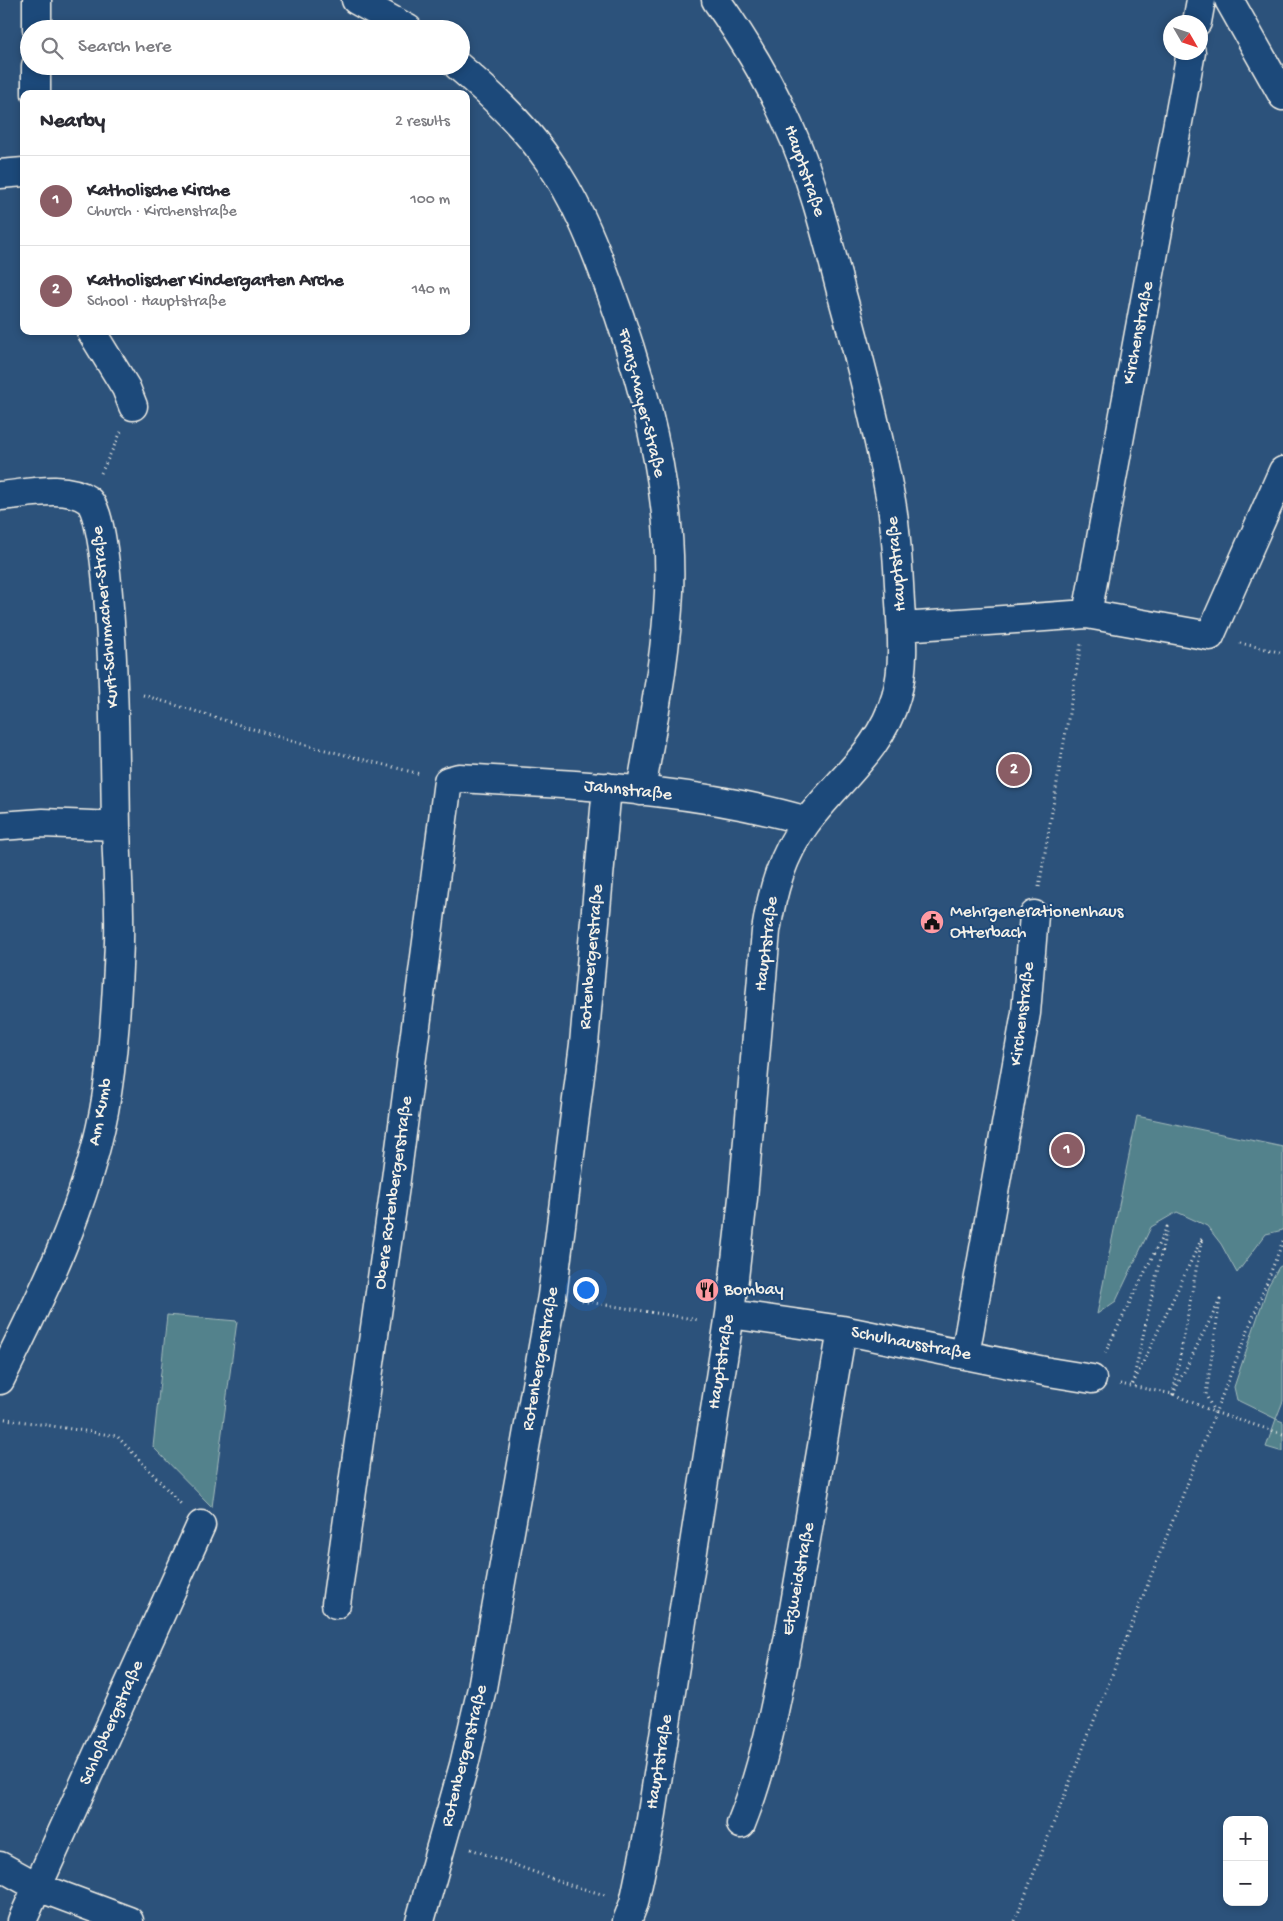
<!DOCTYPE html>
<html lang="en">
<head>
<meta charset="utf-8">
<style>
  body { margin:0; font-family:"Gochi Hand",sans-serif; background:#f7f7f7; color:#2b2b33 }
  .controls { position:absolute; right:15px; bottom:15px; display:grid; overflow:hidden; border-radius:10px; box-shadow:0 2px 8px #0003 }
  .controls button { width:45px; height:45px; display:grid; place-items:center; padding:0; border:0; border-bottom:1px solid #e1e1e2; background:#fff; color:#2b2b33; font:25px sans-serif }
  .compass { position:absolute; left:1163px; top:15px; width:45px; height:45px; border-radius:50%; background:#fff; box-shadow:0 2px 8px #0003; rotate:129deg }
  .you { position:absolute; left:585px; top:1289px; width:18px; height:18px; margin:-12px; border:4px solid #fff; border-radius:50%; background:#1a73e8; box-shadow:0 0 0 8px #1a73e833 }
  .badge { display:grid; place-items:center; width:32px; height:32px; border-radius:50%; background:#8a5d65; color:#fff; font-size:16px; font-weight:700 }
  .pin { position:absolute; translate:-50% -50%; border:2px solid #fff; box-shadow:0 1px 5px #0006 }
  .list { margin:0; padding:0; list-style:none }
  h2 { display:flex; justify-content:space-between; align-items:center; height:65px; margin:0; padding:0 20px; font-size:21px }
  h2 small { font-size:16px; font-weight:400; color:#7c7c81 }
  .list li { display:grid; grid-template-columns:32px 1fr auto; gap:15px; align-items:center; box-sizing:border-box; height:90px; padding:0 20px; border-top:1px solid #e1e1e2 }
  .list b { display:block; font-size:19px; white-space:nowrap }
  .list p { margin:0; font-size:16px; white-space:nowrap; color:#7c7c81 }
  .list em { font-size:16px; font-style:normal; color:#7c7c81 }
  .icon { flex:none; width:28px; height:28px; fill:none; stroke:currentColor; stroke-width:2; stroke-linecap:round; stroke-linejoin:round }
  .map { position:relative; flex:none; width:1283px; height:1921px; overflow:hidden }
  .search { position:absolute; background:#fff; box-shadow:0 2px 8px #0003; left:20px; top:20px; width:450px; height:55px; display:flex; align-items:center; gap:12px; box-sizing:border-box; padding:0 18px; border-radius:28px; color:#7c7c81; font-size:19px }
  .panel { position:absolute; background:#fff; box-shadow:0 2px 8px #0003; left:20px; top:90px; width:450px; height:245px; border-radius:10px }
  .map>svg:first-child { display:block }
  .green { fill:#52828c; stroke:#a3baba }
  .lines { fill:none; stroke-linecap:round; stroke-linejoin:round }
  .minor-casing { stroke:#f4f1e8; stroke-width:31 }
  .path { stroke:#f4f1e8; stroke-width:3; stroke-dasharray:1 4; stroke-linecap:butt }
  .minor { stroke:#1f4a7a; stroke-width:28 }
  .labels { text-anchor:middle; dominant-baseline:central; stroke-width:4; stroke-linejoin:round; paint-order:stroke }
  .street-label { font-size:18px; fill:#f4f1e8; stroke:#1f4a7a }
  .poi-label { font-size:18px; fill:#f4f1e8; stroke:#1f4a7a; text-anchor:start }
</style>
</head>
<body>
<div class="map">
<svg width="1283" height="1921" viewBox="0 0 1283 1921">
  <rect width="100%" height="100%" fill="#2c527b"/>
  <filter id="ink" filterUnits="userSpaceOnUse"><feTurbulence type="fractalNoise" baseFrequency=".02" numOctaves="2"/><feDisplacementMap in="SourceGraphic" scale="10" xChannelSelector="R" yChannelSelector="G"/><feConvolveMatrix kernelMatrix="1 2 1 2 8 2 1 2 1" color-interpolation-filters="sRGB"/></filter>
  <g filter="url(#ink)">
    <!-- green -->
    <path class="green" d="M1137,1116L1283,1147V1230L1266,1234L1237,1273L1221,1244L1207,1226L1177,1212L1151,1227L1116,1301L1097,1314Z
      M1283,1265V1401L1276,1419L1283,1422V1452L1266,1447L1276,1419L1237,1400L1234,1387L1268,1286L1279,1267Z
      M167,1315L237,1321L212,1507L153,1447Z"/>
    <g class="lines">
      <!-- minor casing -->
      <g class="minor-casing">
        <path id="minor" d="M356,0L408,29
          M1229,0L1283,96
          M1197,22L1201,0
          M37,29V0
          M458,66C491,94 523,124 548,160C575,198 592,240 608,284C643,379 673,490 669,592C666,659 652,725 641,791
          M36,94V66
          M0,174L24,172
          M91,331L126,388L133,406
          M0,496C26,494 65,484 88,500C115,520 115,781 116,827C117,865 120,903 119,942C117,996 114,1057 104,1111C86,1207 43,1294 0,1380
          M1087,614L1191,52
          M902,627L1087,614L1210,636L1283,471
          M0,826L43,823L116,826
          M730,1314L842,1330L1049,1372L1092,1379
          M965,1355L1026,1013L1034,915
          M336,1604L396,1179L448,781L459,778C575,785 695,788 807,821
          M741,1824C768,1757 779,1686 793,1615C810,1520 826,1425 842,1330
          M0,1866L38,1887L129,1921
          M22,1921L201,1525
          M420,1921L464,1765L482,1688L552,1296L584,1044L607,787
          M627,1921L634,1903L650,1826L730,1314L743,1198L766,931C772,892 782,855 806,823C837,781 881,750 896,697C905,667 902,632 900,602C898,568 897,534 891,501C878,432 861,363 842,295C827,237 812,176 787,122C768,79 743,38 716,0"/>
      </g>
      <!-- path -->
      <path class="path" d="M101,473L121,432
        M1240,643L1283,653
        M143,695L298,743L420,774
        M1039,887L1081,644
        M582,1301L699,1320
        M1105,1353L1167,1227L1132,1386L1202,1238L1173,1394L1220,1300L1206,1395L1214,1412
        M1120,1384L1173,1394L1214,1412L1283,1434
        M0,1418L117,1436L181,1504
        M471,1849L570,1885L605,1895
        M1015,1921L1283,1241"/>
      <!-- minor -->
      <use href="#minor" class="minor"/>
    </g>
  </g>
  <!-- icons -->
  <defs>
    <g id="civic-disc" transform="scale(1.25)"><circle r="9.5" fill="#ff9aa2" stroke="#1f4a7a"/><path d="M-.6-6.5H3V-4.5H.6V-3L4-1V1h2V6H-6V1h2V-1L-.6-3ZM-1.2 2.5V6h2.4V2.5Z" fill="#111"/></g>
    <g id="restaurant-disc" transform="scale(1.25)"><circle r="9.5" fill="#ff9aa2" stroke="#1f4a7a"/><path d="M-5-6h1v4h1v-4h1v4h1v-4h1v5L-1.5 .5V6h-2V.5L-5-1ZM5-6V6H3V1.5H1.5Q1.5-4 5-6Z" fill="#111"/></g>
  </defs>
  <g fill-rule="evenodd">
    <use href="#civic-disc" x="932" y="922"/>
    <use href="#restaurant-disc" x="707" y="1290"/>
  </g>
  <g class="labels">
    <!-- street labels -->
    <g class="street-label">
      <text transform="translate(804 171) rotate(71)">Hauptstraße</text>
      <text transform="translate(1139 333) rotate(-79)">Kirchenstraße</text>
      <text transform="translate(641 403) rotate(76)">Franz-Mayer-Straße</text>
      <text transform="translate(897 564) rotate(-95)">Hauptstraße</text>
      <text transform="translate(106 617) rotate(-95)">Kurt-Schumacher-Straße</text>
      <text transform="translate(628 791) rotate(6)">Jahnstraße</text>
      <text transform="translate(767 944) rotate(-83)">Hauptstraße</text>
      <text transform="translate(592 957) rotate(-85)">Rotenbergerstraße</text>
      <text transform="translate(1023 1014) rotate(-83)">Kirchenstraße</text>
      <text transform="translate(101 1112) rotate(-79)">Am Kumb</text>
      <text transform="translate(394 1193) rotate(-82)">Obere Rotenbergerstraße</text>
      <text transform="translate(911 1344) rotate(11)">Schulhausstraße</text>
      <text transform="translate(541 1359) rotate(-80)">Rotenbergerstraße</text>
      <text transform="translate(722 1362) rotate(-81)">Hauptstraße</text>
      <text transform="translate(799 1579) rotate(-79)">Etzweidstraße</text>
      <text transform="translate(112 1723) rotate(-66)">Schloßbergstraße</text>
      <text transform="translate(465 1756) rotate(-76)">Rotenbergerstraße</text>
      <text transform="translate(660 1762) rotate(-81)">Hauptstraße</text>
    </g>
    <!-- poi labels -->
    <g class="poi-label">
      <text x="950" y="912">Mehrgenerationenhaus<tspan x="950" dy="21">Otterbach</tspan></text>
      <text x="724" y="1290">Bombay</text>
    </g>
  </g>
</svg>
<div class="controls">
<button>+</button>
<button>−</button>
</div>
<svg class="compass" viewBox="-18 -18 36 36"><path d="M0-13l5 13h-10z" fill="#e53935"/><path d="M0 13l5-13h-10z" fill="#7c7c81"/></svg>
<div class="you"></div>
<div class="pin badge" style="left:1067px;top:1150px">1</div>
<div class="pin badge" style="left:1014px;top:770px">2</div>
<div class="search"><svg class="icon" aria-label="search" viewBox="0 0 24 24"><circle cx="10" cy="10" r="6"/><path d="M15 15l6 6"/></svg>Search here</div>
<section class="panel">
<h2>Nearby<small>2 results</small></h2>
<ul class="list">
<li><span class="badge">1</span><div><b>Katholische Kirche</b><p>Church · Kirchenstraße</p></div><em>100 m</em></li>
<li><span class="badge">2</span><div><b>Katholischer Kindergarten Arche</b><p>School · Hauptstraße</p></div><em>140 m</em></li>
</ul>
</section>
</div>
</body>
</html>
